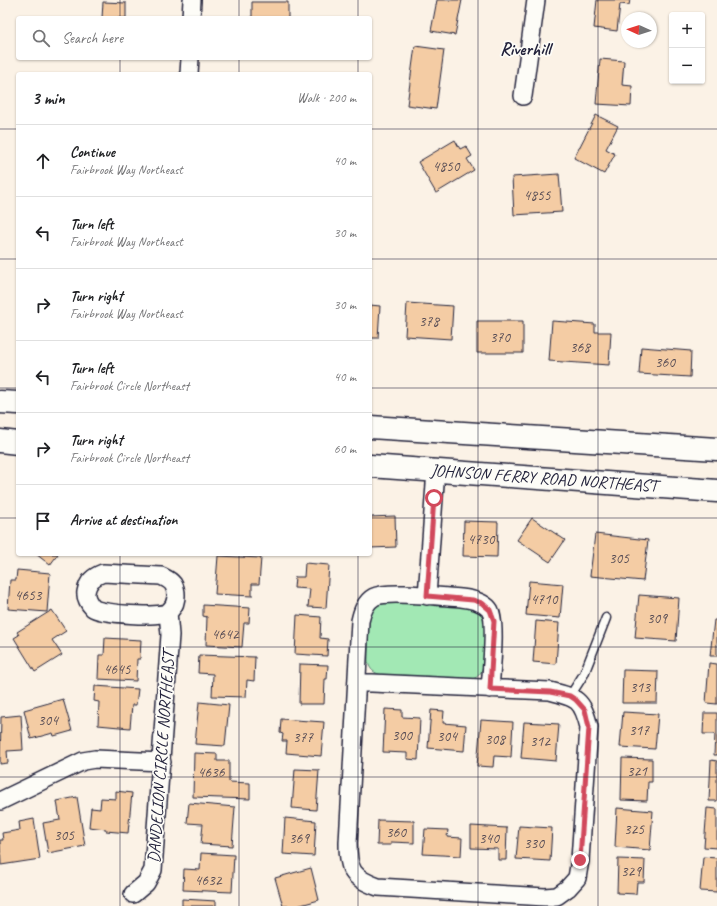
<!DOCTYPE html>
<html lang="en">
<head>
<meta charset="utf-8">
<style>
  body { margin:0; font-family:Caveat,sans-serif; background:#f2f2f2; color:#202124 }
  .controls { position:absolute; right:12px; top:12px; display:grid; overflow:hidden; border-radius:4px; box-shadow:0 1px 3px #0004 }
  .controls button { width:36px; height:36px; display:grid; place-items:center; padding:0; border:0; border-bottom:1px solid #e0e0e0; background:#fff; color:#202124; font:20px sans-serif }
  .compass { position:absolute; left:621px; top:12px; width:36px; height:36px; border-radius:50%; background:#fff; box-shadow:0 1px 3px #0004; rotate:273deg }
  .stop { position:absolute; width:12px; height:12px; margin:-9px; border:3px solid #d1495b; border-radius:50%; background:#fff }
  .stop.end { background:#d1495b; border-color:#fff; box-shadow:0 1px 4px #0008 }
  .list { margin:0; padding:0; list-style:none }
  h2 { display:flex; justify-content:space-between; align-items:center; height:52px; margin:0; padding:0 16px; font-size:17px }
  h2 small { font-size:13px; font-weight:400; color:#757577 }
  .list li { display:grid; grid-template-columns:26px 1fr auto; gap:12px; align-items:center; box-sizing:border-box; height:72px; padding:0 16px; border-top:1px solid #e0e0e0 }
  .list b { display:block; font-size:15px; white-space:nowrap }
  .list p { margin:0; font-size:13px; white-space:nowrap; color:#757577 }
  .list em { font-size:13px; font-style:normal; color:#757577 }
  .icon { flex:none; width:22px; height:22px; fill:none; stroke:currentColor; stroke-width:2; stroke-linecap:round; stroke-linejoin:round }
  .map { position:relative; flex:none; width:717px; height:906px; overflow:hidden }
  .search { position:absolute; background:#fff; box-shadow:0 1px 3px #0004; left:16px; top:16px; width:356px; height:44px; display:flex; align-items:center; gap:10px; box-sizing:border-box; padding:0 14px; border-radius:4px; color:#757577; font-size:15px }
  .panel { position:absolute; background:#fff; box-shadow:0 1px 3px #0004; left:16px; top:72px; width:356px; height:484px; border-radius:4px }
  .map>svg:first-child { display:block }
  .green { fill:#a2e8b4; stroke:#628578 }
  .building { fill:#f4cca4; stroke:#22223b }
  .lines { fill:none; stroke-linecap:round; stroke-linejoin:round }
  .lane-casing { stroke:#22223b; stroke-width:11 }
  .street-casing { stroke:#22223b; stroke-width:20 }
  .primary-casing { stroke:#22223b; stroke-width:25 }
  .lane { stroke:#fdfcf7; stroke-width:8 }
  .street { stroke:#fdfcf7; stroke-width:17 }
  .primary { stroke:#fdfcf7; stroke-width:22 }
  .route { stroke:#d1495b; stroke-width:5 }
  .grid { fill:none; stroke:#22223b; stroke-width:1; stroke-opacity:0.55 }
  .labels { text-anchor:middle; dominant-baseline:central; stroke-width:3.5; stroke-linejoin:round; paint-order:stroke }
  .number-label { font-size:15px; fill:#564c55 }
  .street-label { font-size:17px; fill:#22223b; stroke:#fdfcf7 }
  .neighbourhood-label { font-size:18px; font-weight:bold; fill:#22223b; stroke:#fdfcf7 }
</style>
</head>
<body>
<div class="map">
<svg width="717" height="906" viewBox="0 0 717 906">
  <rect width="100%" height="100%" fill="#fbf2e6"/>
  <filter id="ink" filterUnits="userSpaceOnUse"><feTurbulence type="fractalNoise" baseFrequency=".025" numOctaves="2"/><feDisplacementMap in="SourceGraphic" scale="8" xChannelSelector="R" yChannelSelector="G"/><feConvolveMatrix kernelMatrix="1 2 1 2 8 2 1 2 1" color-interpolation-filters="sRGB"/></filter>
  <g filter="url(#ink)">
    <!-- green -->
    <path class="green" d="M384,601L461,605L483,612C487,622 486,663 481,672C478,677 475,678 471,680L382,675C374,673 370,670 368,662C368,651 367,616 373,607C376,603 380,602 384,601Z"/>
    <!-- building -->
    <path class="building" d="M437,0H462L455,35L431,31Z
      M597,0H630L629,5L620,4L617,31L594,28Z
      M103,2L126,3V18H102Z
      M252,2H288V18H252Z
      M415,46L444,50L436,109L407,105Z
      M600,59L624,61L622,85L632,86L631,106L596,104Z
      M596,115L618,126L606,149L615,154L604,174L574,158Z
      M455,140L460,149L466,146L472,156L467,159L474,170L436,193L418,162Z
      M559,174L562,212L514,215L512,177Z
      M407,303L453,306L451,339L405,336Z
      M370,305L380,306L378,338H370Z
      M477,321H523V353H477Z
      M552,321L595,324V332H611L609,365L549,361Z
      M641,347L691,351L690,377L639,374Z
      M395,516L396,547L370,548V517Z
      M532,518L565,540L550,562L517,540Z
      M464,521L498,522L497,557L463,556Z
      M595,534L648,540L643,581L590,576Z
      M36,554H58L50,565Z
      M218,556L261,558L259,584H252V596L215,594Z
      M305,563L329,565L326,608L308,607L310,589L294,588L295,577H304Z
      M17,570L50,573L47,612L8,609L10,580H16Z
      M529,581L563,584L560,618L526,615Z
      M639,595L679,598L676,641L635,638Z
      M203,605L250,608L249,623H244L242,647L206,645L207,617L203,616Z
      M52,610L66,631L52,640L62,655L35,672L14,638L19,635L17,632Z
      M297,615L321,617L320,638L328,639L327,656L295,654Z
      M714,620H717V656H710Z
      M536,621L559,623L556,664L533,662Z
      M105,638L141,640L140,659H137L136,681L98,679L99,655H104Z
      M199,655L255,657L254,681L247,680L246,697L212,696L213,674L198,673Z
      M709,663L717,664V704L706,703Z
      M300,664L328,665L327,679H325L324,704H299Z
      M623,670L658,671L657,703H622Z
      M95,686L138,689L136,705H132L130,728L98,725L99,702L94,701Z
      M63,699L72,731L54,736L53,733L31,739L24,710Z
      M199,702L229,705L225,746L195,744Z
      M385,709L402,710V717L420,718L418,760L407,759V753L383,752Z
      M431,710L444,711L443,723L466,725L464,751L428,748Z
      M623,712L658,714L655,749L620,747Z
      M704,713H717V755H714L715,734H703Z
      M21,715L23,750L7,751L8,763L0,764L1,717Z
      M281,719L324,722L321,756L286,753L287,741H282L283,734L280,733Z
      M481,720L513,722L511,757L494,756L493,767L477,766Z
      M524,722L559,724L556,761L521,758Z
      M194,753L217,754V761H229V782L250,783V799L193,797Z
      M622,758L652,759V782H648L647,801L621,800Z
      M711,760L717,761V801H709Z
      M295,769L319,770L316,810L292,808Z
      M116,791L132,793L128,833L106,831V829L89,827L91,808L100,809L101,798L116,799Z
      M77,797L85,846L48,853L43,823L60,820L57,801Z
      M189,803L235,807L232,846L201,844L203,824L187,823Z
      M617,808L653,811L650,850L615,847Z
      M707,808L717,809V848L704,847Z
      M285,818L316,821L314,856L283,854Z
      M34,819L40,859L1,865L0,840H3L2,833L20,830L19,822Z
      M378,820L414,821V843L391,842V845H377Z
      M471,826L507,828L506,860H498V849L471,848Z
      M519,826L552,828L550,861L516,859Z
      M425,829L448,830L447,837L462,838L461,856L423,854Z
      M201,853L234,855L232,892L183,890L184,869L200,870Z
      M703,857L717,858V892L700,891Z
      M618,859L645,860L644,882H637L636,894L617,893Z
      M311,868L319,900L297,906H283L275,878Z
      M182,899L216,901V906H182Z"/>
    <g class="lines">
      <!-- lane casing -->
      <g class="lane-casing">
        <path id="lane" d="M570,696L584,674L606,618"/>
      </g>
      <!-- street casing -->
      <g class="street-casing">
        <path id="street" d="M191,18L192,0
          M189,74L190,58
          M523,96L536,0
          M103,573L161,576C165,578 170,580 173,584C178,592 177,606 168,612C160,618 101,614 93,608C89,604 85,597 86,592C88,581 93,577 103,573Z
          M427,596L436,470
          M358,683H372L550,691C577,698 582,699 589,727L580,860L577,878L568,888L557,896L545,897L378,887C352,878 348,870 348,843L360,621C362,612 365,602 374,597C387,590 443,597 461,598C471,599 482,601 489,609C497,618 491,674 490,689
          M0,801L83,761L95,759L162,762
          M133,894L146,883L153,870L170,635L168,612"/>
      </g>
      <!-- primary casing -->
      <g class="primary-casing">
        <path id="primary" d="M0,402L18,403
          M370,427L717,449
          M0,441L18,443
          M370,466L717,491"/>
      </g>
      <!-- lane -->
      <use href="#lane" class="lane"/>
      <!-- street -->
      <use href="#street" class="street"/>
      <!-- primary -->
      <use href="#primary" class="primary"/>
    </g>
  </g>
  <g class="lines" filter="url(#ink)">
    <!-- route -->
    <path class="route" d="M434,498L427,596L473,600L482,603L490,610L494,621L490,689L550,692L570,696L576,700L585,710L589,727L580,860"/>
  </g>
  <!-- grid -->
  <path class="grid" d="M120,0V18M239,0V18M358,0V18M478,0V906M598,0V906M120,58V74M239,58V74M358,58V74M0,129H18M370,129H717M0,259H18M370,259H717M0,388H18M370,388H717M0,518H18M370,518H717M120,554V906M239,554V906M358,554V906M0,647H717M0,777H717"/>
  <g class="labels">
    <!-- number labels -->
    <g class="number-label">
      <text x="446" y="166">4850</text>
      <text x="537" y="195">4855</text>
      <text x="429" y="321">378</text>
      <text x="500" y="337">370</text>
      <text x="580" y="347">368</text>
      <text x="665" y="362">360</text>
      <text x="481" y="539">4730</text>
      <text x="619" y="558">305</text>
      <text x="28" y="595">4653</text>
      <text x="544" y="599">4710</text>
      <text x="657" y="618">309</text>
      <text x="225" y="634">4642</text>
      <text x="117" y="669">4645</text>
      <text x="640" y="687">313</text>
      <text x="48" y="720">304</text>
      <text x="639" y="730">317</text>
      <text x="402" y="735">300</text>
      <text x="447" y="736">304</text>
      <text x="303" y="737">377</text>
      <text x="495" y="739">308</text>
      <text x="540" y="741">312</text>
      <text x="637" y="771">321</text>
      <text x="211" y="772">4636</text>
      <text x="634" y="829">325</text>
      <text x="396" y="832">360</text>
      <text x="64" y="835">305</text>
      <text x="299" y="838">369</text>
      <text x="489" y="838">340</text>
      <text x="534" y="843">330</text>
      <text x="631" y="871">329</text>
      <text x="208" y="880">4632</text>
    </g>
    <!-- street labels -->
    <g class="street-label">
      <text transform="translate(544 478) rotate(4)">JOHNSON FERRY ROAD NORTHEAST</text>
      <text transform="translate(161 757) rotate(-86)">DANDELION CIRCLE NORTHEAST</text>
    </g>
    <!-- neighbourhood labels -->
    <g class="neighbourhood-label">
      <text x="525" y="49">Riverhill</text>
    </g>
  </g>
</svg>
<div class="controls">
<button>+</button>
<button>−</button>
</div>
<svg class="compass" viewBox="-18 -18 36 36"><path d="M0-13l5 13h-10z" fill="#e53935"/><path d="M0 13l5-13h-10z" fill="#757577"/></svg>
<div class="stop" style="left:434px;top:498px"></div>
<div class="stop end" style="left:580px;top:860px"></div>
<div class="search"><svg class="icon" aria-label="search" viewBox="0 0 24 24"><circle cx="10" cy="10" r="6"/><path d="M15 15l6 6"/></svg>Search here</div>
<section class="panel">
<h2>3 min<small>Walk · 200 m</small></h2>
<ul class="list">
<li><svg class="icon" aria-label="ahead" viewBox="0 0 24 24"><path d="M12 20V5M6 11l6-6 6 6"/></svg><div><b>Continue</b><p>Fairbrook Way Northeast</p></div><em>40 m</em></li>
<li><svg class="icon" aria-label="left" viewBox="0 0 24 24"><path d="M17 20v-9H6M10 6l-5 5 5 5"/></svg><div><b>Turn left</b><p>Fairbrook Way Northeast</p></div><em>30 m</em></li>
<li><svg class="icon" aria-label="right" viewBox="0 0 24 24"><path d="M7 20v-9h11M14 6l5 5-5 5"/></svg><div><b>Turn right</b><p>Fairbrook Way Northeast</p></div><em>30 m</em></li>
<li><svg class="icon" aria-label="left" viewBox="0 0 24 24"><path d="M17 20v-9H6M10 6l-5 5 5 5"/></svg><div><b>Turn left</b><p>Fairbrook Circle Northeast</p></div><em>40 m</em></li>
<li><svg class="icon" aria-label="right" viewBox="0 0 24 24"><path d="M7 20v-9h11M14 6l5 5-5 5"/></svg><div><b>Turn right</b><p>Fairbrook Circle Northeast</p></div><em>60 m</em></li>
<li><svg class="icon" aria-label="arrive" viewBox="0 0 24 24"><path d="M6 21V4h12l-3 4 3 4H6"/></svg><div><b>Arrive at destination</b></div></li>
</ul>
</section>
</div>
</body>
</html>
